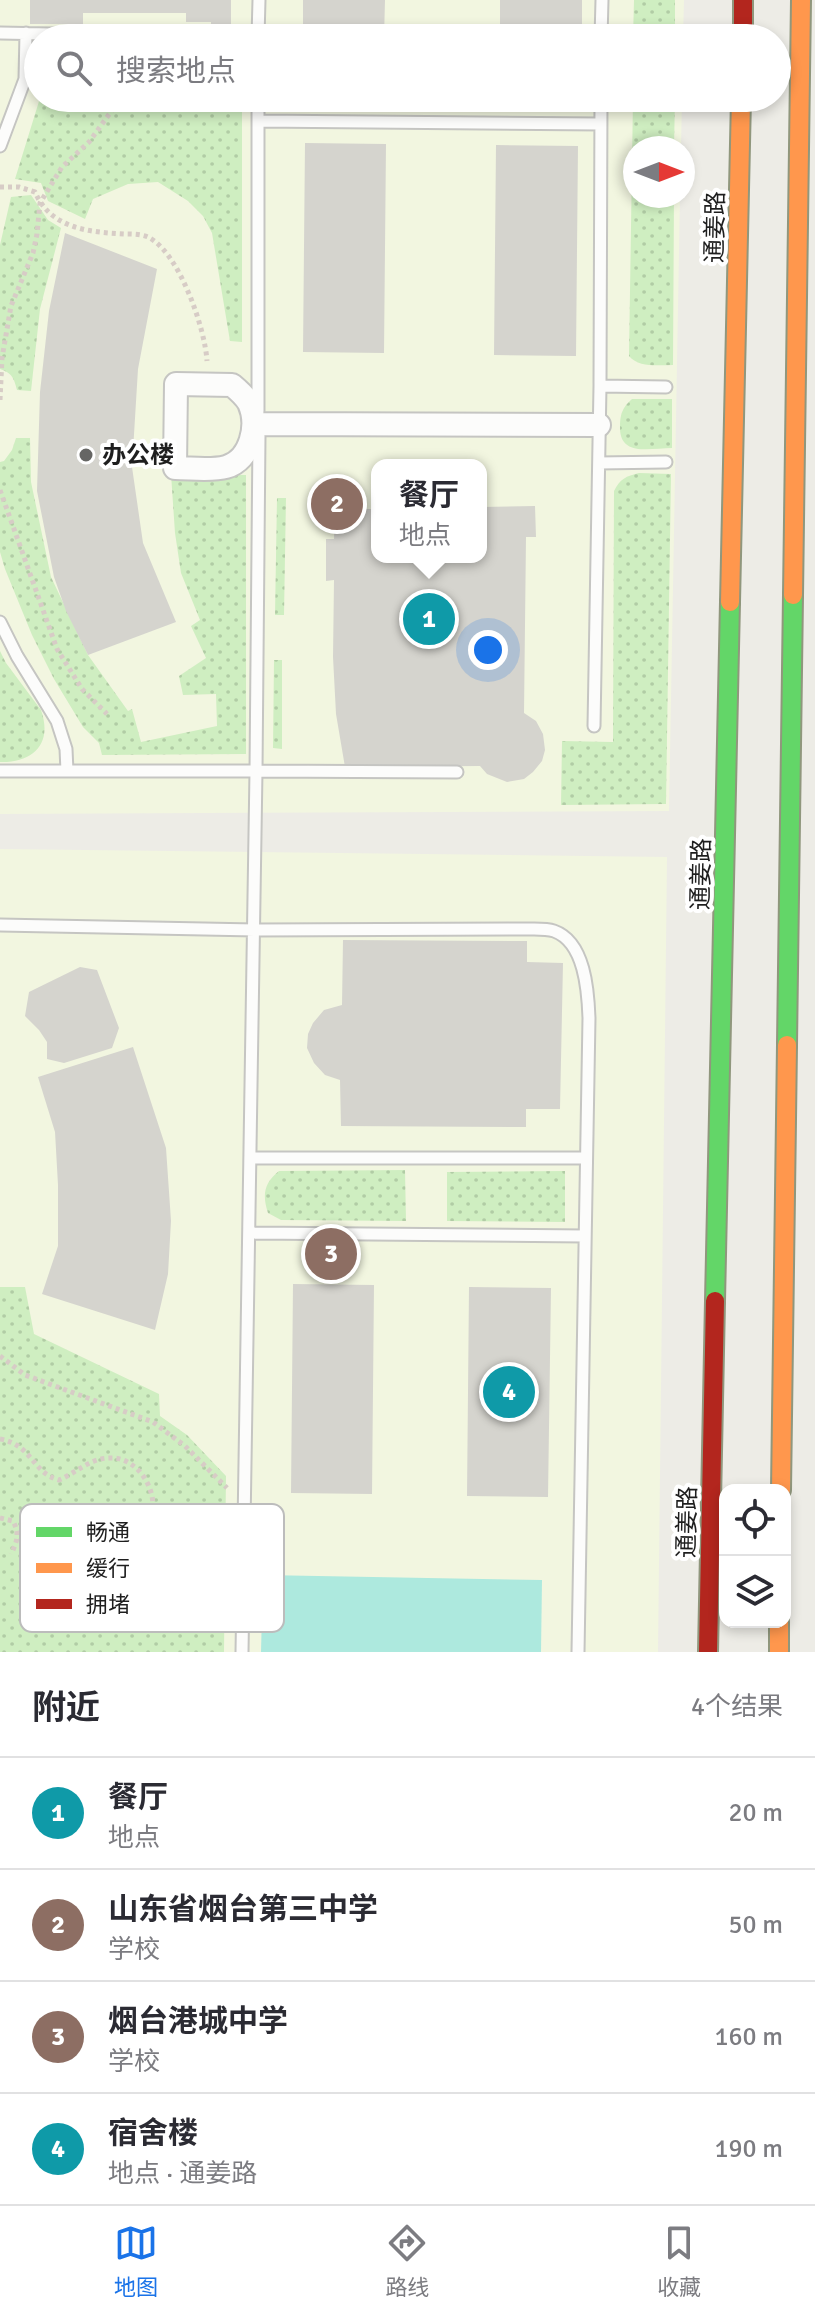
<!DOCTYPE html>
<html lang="zh">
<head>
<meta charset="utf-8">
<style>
  body { margin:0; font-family:Signika,"Noto Sans SC",sans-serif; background:#f7f7f7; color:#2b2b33 }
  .controls { position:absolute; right:24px; bottom:24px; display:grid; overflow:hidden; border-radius:16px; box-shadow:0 4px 12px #0003 }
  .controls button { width:72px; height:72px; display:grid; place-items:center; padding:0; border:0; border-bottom:2px solid #e1e1e2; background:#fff; color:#2b2b33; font:40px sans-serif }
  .compass { position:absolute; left:623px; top:136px; width:72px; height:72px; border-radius:50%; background:#fff; box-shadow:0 4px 12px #0003; rotate:90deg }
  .you { position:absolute; left:488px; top:650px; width:28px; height:28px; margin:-20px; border:6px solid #fff; border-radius:50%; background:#1a73e8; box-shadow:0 0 0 12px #1a73e833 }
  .badge { display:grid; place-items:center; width:52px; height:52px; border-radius:50%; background:#1a73e8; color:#fff; font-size:26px; font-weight:700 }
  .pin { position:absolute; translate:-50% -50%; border:4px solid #fff; box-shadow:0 2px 8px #0006 }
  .popup { position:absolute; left:371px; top:459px; width:116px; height:104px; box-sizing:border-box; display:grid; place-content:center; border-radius:16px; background:#fff; filter:drop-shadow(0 2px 6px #0005); font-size:26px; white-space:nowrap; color:#7c7c81 }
  .popup b { font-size:30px; color:#2b2b33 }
  .popup::after { content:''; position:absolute; left:50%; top:100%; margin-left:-16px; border:16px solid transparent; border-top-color:#fff }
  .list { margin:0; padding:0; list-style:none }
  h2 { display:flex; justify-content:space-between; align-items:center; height:104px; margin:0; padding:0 32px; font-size:34px }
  h2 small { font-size:26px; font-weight:400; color:#7c7c81 }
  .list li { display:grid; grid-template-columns:52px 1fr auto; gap:24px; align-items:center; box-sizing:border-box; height:112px; padding:0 32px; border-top:2px solid #e1e1e2 }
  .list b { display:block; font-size:30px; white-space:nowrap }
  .list p { margin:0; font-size:26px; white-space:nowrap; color:#7c7c81 }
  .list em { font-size:26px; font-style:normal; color:#7c7c81 }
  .icon { flex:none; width:44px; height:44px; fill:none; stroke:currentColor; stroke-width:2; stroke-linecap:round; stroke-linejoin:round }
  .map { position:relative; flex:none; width:815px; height:1652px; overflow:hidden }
  .search { position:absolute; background:#fff; box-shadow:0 4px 12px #0003; left:24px; right:24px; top:24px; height:88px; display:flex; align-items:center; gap:20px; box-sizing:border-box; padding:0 28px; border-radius:44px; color:#7c7c81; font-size:30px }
  .sheet { height:552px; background:#fff }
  nav { display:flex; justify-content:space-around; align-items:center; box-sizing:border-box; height:112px; border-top:2px solid #e1e1e2; background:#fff; font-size:22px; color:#7c7c81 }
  nav a { display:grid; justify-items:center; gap:4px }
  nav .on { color:#1a73e8 }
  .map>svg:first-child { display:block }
  .education { fill:#f2f6e0; fill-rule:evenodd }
  .grass { fill:url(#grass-dots) }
  .pitch { fill:#ade9de }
  .building { fill:#d5d4ce }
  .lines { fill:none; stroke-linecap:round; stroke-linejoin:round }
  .lane-casing { stroke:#c5c5c2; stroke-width:15 }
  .street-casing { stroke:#c5c5c2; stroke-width:26 }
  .fast-casing { stroke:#90977d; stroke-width:22 }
  .slow-casing { stroke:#90977d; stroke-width:22 }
  .jam-casing { stroke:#90977d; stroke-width:22 }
  .path { stroke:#d7ccc6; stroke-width:5; stroke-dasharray:4 4; stroke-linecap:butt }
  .lane { stroke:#fcfcfb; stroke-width:11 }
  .street { stroke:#fcfcfb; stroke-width:22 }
  .fast { stroke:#63d668; stroke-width:18 }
  .slow { stroke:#ff974d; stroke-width:18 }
  .jam { stroke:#b3261e; stroke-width:18 }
  .poi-dot { fill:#666664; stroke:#fff; stroke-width:3 }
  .labels { text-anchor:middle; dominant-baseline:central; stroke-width:8; stroke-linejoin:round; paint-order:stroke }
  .street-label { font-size:24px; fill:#1e1e1e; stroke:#fff }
  .poi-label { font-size:24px; font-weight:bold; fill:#1e1e1e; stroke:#fff; text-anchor:start }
  .key { fill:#fff; stroke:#bcbcbc; stroke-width:2 }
  .key-label { font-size:22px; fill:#1e1e1e }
</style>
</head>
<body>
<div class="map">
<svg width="815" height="1652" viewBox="0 0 815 1652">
  <defs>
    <pattern id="grass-dots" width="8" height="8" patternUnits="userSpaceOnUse" patternTransform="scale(2)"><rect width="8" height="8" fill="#cfeec1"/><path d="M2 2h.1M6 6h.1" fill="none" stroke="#b1cca5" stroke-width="1.8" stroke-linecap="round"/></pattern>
  </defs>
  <rect width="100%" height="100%" fill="#edece6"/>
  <!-- education -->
  <path class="education" d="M0,0H684L683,38H38V98H682L681,148H635V196H680L669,811L0,814ZM377,465H481V557H377Z
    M0,849L667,857L658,1652H0Z"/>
  <!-- grass -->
  <path class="grass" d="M634,0H675V38H633Z
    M40,98H242V342L230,341L212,233L203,216L188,201L158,182L128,184L93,199L85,219L48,201L41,183L15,179Z
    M355,98H432L433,110L355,109Z
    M457,98H534V110L457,109Z
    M633,98H675L674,148H635V196H674L673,365C658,365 639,368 629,356Z
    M31,195L48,220L61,228L40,309L31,391L17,390C14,378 12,373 0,369V245L11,197Z
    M632,399H672V448C651,448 620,457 620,428C620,414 622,408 632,399Z
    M16,438H30L31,482L51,577L88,655L128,711L132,709L141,742L217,726L216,694L183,695L179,676L206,658L191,626L200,620L181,573L175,533L171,474L246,475V754L102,755L99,743L83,727L54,679L32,635L5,569L0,552V462L4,461L12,450Z
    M639,473L671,474L666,804L561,805L562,741L613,742L614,491C620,479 626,476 639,473Z
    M277,498H286L284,615H275Z
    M0,651L6,663L41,710C53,744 33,763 0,762Z
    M274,660H282V749L273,748Z
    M405,1170L406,1221L281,1220L268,1213C262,1195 264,1183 279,1171Z
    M565,1171V1222L447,1221V1172Z
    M0,1287H25L34,1334L159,1394L160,1416L187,1435L226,1476L224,1652H0Z"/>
  <!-- pitch -->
  <path class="pitch" d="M263,1575L542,1580L541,1652H261Z"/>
  <!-- building -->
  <path class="building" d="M30,0H231V30H211V22H186V13H83V24H30Z
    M303,0H385L384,38H303Z
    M500,0H582V38H500Z
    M305,143L386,144L384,353L303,352Z
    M496,145L578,146L576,356L494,355Z
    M65,233L157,269L138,369L132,467L143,543L176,622L88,655L66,611L54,577L37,491L40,392L49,311Z
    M535,506L536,537H526L524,713L536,721L543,734L545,750L542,761L533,772L524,779L507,782L487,774L480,766L345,767L336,714L333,657L334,580L326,581V539H334L335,509H377V557H481V507Z
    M343,940L527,941V962L563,963L560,1109H526V1127L341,1126L340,1080L325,1075L314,1063L307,1048L308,1034L313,1023L324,1010L342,1005Z
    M80,967L97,970L119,1028L112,1048L64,1063L47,1059V1042L39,1030L25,1016L29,992Z
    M133,1047L166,1148L171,1221L168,1274L155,1330L42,1294L58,1246V1185L55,1132L38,1077Z
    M293,1284L374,1285L372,1494L291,1493Z
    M469,1287L551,1288L548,1497L467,1496Z"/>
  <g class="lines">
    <!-- lane casing -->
    <g class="lane-casing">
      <path id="lane" d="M0,33L258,38
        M258,37L259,0
        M601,38L602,0
        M258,98V411
        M258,121L601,124
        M0,146L25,79L26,33
        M600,386L666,387
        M599,463L666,462
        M0,622L17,656L57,721L66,749L67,771
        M594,726L600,386L601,98
        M0,771H256L259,436
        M0,925L255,930L534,929C541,929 548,929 554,931C585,942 588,991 589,1018L578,1652
        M251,1158H586
        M249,1233L585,1236
        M242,1652L256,771L457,772"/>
    </g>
    <!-- street casing -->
    <g class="street-casing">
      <path id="street" d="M176,384L232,385C238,390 245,396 249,403C259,425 251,460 226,467C211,471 191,468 175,468Z
        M259,424L599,425"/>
    </g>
    <!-- fast casing -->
    <g class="fast-casing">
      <path id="fast" d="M787,1045L793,595
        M715,1301L730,602"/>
    </g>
    <!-- slow casing -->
    <g class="slow-casing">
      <path id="slow" d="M793,595L801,0
        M730,602L741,98
        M781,1490L787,1045
        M779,1622V1652"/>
    </g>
    <!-- jam casing -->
    <g class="jam-casing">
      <path id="jam" d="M743,0V38
        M708,1652L715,1301"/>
    </g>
    <!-- path -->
    <path class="path" d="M0,187H19L35,192C51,229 89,232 124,234C132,234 141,234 148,237C179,252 205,328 207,361
      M0,400L2,358L11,306L33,253L37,234L40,203L62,167L89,142L121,98
      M0,490L57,649L82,689L107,714
      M0,1356L25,1375L153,1422L185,1446L227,1488
      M0,1439C33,1445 32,1473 59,1480C76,1473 90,1458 110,1458C143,1456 169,1508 141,1531C138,1534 134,1535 130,1537
      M0,1518L13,1521C20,1534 17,1542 11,1554
      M70,1562L85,1543L100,1539L130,1537L137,1539L161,1565L172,1571H198L227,1564"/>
    <!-- lane -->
    <use href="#lane" class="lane"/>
    <!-- street -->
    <use href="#street" class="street"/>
    <!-- fast -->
    <use href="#fast" class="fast"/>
    <!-- slow -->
    <use href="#slow" class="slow"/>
    <!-- jam -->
    <use href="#jam" class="jam"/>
  </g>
  <!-- markers -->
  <circle class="poi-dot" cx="86" cy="455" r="8"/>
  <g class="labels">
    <!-- street labels -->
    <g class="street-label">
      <text transform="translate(715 227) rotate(-89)">通姜路</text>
      <text transform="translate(701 874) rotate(-89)">通姜路</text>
      <text transform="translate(687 1522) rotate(-89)">通姜路</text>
    </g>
    <!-- poi labels -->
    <g class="poi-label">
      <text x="102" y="455">办公楼</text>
    </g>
  </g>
  <!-- legend -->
  <rect x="20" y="1504" width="264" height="128" rx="12" class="key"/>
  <rect x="36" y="1527" width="36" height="10" fill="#63d668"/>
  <rect x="36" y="1563" width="36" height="10" fill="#ff974d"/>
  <rect x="36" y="1599" width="36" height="10" fill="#b3261e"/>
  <g class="key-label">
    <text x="86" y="1540">畅通</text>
    <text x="86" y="1576">缓行</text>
    <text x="86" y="1612">拥堵</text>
  </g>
</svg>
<div class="controls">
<button><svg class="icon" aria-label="locate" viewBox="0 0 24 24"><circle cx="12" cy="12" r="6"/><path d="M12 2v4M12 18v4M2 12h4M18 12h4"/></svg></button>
<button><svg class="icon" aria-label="layers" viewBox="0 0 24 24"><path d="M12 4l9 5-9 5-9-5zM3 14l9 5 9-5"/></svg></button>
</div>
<svg class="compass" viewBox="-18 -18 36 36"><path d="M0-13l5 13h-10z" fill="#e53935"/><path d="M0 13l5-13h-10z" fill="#7c7c81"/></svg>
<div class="you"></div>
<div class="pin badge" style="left:429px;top:619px;background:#0f9aa8">1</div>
<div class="popup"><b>餐厅</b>地点</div>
<div class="pin badge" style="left:337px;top:504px;background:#8d6e63">2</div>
<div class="pin badge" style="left:331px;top:1254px;background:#8d6e63">3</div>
<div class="pin badge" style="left:509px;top:1392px;background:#0f9aa8">4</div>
<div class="search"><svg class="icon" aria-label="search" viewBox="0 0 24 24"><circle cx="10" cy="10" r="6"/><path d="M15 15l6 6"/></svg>搜索地点</div>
</div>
<section class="sheet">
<h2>附近<small>4个结果</small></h2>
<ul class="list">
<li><span class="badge" style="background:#0f9aa8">1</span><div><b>餐厅</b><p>地点</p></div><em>20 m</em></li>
<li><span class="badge" style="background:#8d6e63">2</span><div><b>山东省烟台第三中学</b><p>学校</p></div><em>50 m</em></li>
<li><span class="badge" style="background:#8d6e63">3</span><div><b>烟台港城中学</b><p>学校</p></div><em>160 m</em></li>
<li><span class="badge" style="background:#0f9aa8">4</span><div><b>宿舍楼</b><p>地点 · 通姜路</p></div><em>190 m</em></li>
</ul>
</section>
<nav>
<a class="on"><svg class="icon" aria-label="map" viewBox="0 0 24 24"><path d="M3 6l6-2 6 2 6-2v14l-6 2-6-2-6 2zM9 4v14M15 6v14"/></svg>地图</a>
<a><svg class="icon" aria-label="directions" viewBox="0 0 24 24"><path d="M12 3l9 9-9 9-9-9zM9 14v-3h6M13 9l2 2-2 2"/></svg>路线</a>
<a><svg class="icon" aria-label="saved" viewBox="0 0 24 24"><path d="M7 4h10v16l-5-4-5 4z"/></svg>收藏</a>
</nav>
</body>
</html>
